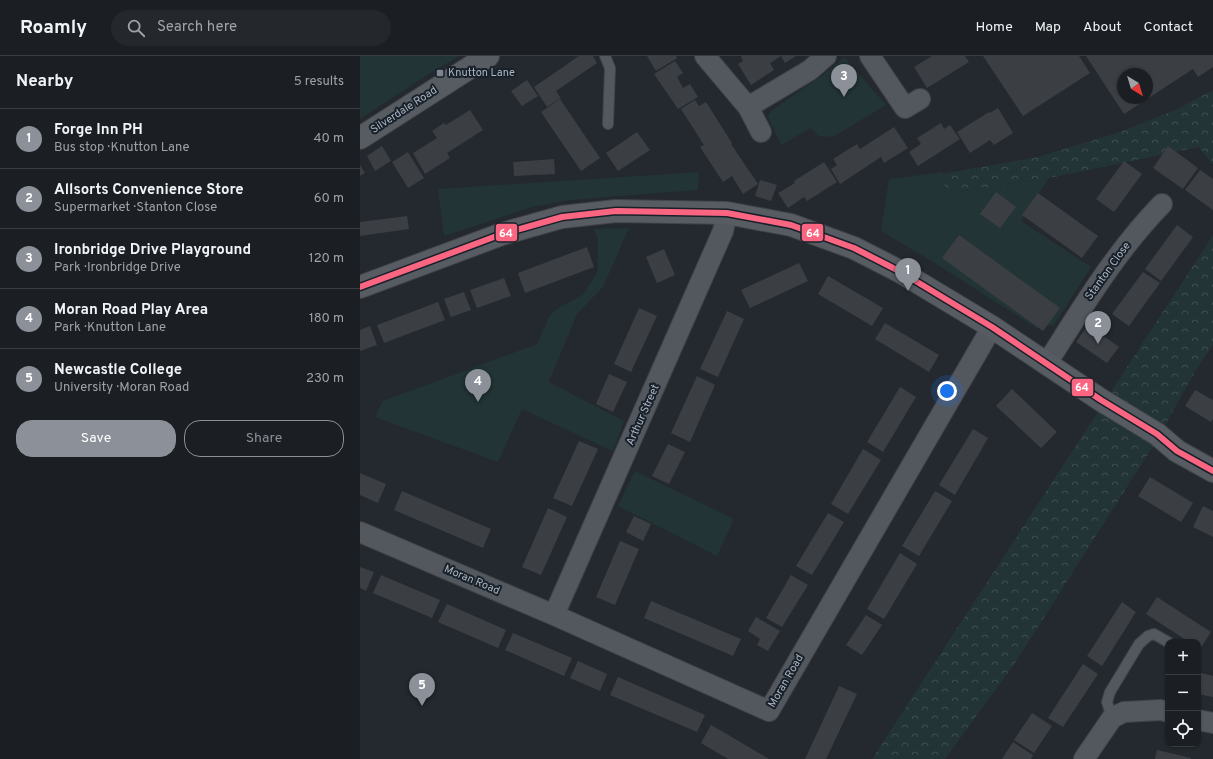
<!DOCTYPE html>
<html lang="en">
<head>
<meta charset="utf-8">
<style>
  body { margin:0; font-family:Overpass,sans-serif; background:#24272b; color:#f1f3f6 }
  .controls { position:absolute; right:12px; bottom:12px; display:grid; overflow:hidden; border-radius:8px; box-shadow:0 1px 3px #0004 }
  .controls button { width:36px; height:36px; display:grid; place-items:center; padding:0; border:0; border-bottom:1px solid #393d41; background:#1b1f23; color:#f1f3f6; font:20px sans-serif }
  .compass { position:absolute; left:757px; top:12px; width:36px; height:36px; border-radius:50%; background:#1b1f23; box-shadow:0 1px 3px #0004; rotate:142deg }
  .you { position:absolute; left:587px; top:335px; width:14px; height:14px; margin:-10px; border:3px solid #fff; border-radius:50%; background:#1a73e8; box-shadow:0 0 0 6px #1a73e833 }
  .badge { display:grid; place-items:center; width:26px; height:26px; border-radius:50%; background:#8c9099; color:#fff; font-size:13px; font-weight:700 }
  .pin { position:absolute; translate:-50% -33px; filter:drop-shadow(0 1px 2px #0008) }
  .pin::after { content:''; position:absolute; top:21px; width:14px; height:12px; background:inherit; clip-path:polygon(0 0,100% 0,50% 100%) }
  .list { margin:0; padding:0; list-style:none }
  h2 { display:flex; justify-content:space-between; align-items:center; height:52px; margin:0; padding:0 16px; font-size:17px }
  h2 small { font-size:13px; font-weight:400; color:#a0a2a6 }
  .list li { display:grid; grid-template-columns:26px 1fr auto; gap:12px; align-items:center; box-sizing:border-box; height:60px; padding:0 16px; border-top:1px solid #393d41 }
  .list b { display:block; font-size:15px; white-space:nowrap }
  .list p { margin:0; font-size:13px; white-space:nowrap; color:#a0a2a6 }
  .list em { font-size:13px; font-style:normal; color:#a0a2a6 }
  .actions { display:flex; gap:8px; padding:12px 16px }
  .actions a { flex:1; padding:9px 0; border:1px solid #8c9099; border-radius:16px; text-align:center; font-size:14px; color:#8c9099 }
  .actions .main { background:#8c9099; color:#fff }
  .icon { flex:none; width:22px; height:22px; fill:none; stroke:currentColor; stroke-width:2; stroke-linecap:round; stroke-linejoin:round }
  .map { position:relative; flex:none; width:853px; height:703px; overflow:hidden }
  header { display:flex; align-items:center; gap:24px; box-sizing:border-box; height:56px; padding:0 20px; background:#1b1f23; border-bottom:1px solid #393d41 }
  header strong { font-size:19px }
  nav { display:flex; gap:22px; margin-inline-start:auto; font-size:14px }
  .search { width:280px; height:36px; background:#24272b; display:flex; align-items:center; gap:10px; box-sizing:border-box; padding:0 14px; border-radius:22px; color:#a0a2a6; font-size:15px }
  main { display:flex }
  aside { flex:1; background:#1b1f23 }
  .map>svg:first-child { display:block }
  .green { fill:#223435 }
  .forest { fill:url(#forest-crowns) }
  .building { fill:#3b3f44; fill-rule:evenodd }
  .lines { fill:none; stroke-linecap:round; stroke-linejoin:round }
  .lane-casing { stroke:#404348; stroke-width:12 }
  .street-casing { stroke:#404348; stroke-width:22 }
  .secondary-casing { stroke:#404348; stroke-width:24 }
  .lane { stroke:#53575e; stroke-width:10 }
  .street { stroke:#53575e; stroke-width:20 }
  .secondary { stroke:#575c63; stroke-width:22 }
  .bus-1-casing { stroke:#182029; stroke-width:9 }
  .bus-1 { stroke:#fa6682; stroke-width:6 }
  .poi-dot { fill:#7c848f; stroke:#182029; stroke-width:1.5 }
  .labels { text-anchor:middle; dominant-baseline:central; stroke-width:4; stroke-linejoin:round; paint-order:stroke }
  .poi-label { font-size:11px; fill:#acb5c2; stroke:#182029; text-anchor:start }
  .street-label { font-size:11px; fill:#acb5c2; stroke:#182029 }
  .line-badge { stroke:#182029; stroke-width:1.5 }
  .badge-label { font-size:11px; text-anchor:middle; font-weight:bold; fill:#fff }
</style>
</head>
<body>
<header>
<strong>Roamly</strong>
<div class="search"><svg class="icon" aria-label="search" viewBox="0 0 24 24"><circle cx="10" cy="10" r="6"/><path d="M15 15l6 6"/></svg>Search here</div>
<nav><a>Home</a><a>Map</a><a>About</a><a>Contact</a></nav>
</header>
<main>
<aside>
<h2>Nearby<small>5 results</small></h2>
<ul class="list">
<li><span class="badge">1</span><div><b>Forge Inn PH</b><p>Bus stop · Knutton Lane</p></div><em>40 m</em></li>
<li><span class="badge">2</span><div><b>Allsorts Convenience Store</b><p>Supermarket · Stanton Close</p></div><em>60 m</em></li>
<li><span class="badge">3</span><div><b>Ironbridge Drive Playground</b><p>Park · Ironbridge Drive</p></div><em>120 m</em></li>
<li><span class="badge">4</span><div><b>Moran Road Play Area</b><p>Park · Knutton Lane</p></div><em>180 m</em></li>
<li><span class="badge">5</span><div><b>Newcastle College</b><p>University · Moran Road</p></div><em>230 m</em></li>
</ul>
<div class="actions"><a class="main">Save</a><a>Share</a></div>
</aside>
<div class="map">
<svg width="853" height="703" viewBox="0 0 853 703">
  <defs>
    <pattern id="forest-crowns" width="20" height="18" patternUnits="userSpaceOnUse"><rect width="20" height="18" fill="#223435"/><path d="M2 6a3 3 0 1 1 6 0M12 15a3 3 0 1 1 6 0" fill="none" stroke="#3f4f51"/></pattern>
  </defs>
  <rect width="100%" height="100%" fill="#24292f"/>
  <!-- green -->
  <path class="green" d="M0,0H99L64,21L0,63Z
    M484,1L526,49L473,81L458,80L451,72L421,89L408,61L411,55L463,19Z
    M339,116L338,134L210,144L172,151L84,180L78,133Z
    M582,116L586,138L689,122L661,165L731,211L694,269L676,272L575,207L521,175L529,123Z
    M269,172L243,231L217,258L189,326L264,365L253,395L162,353L138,406L15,361L23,345L177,288L190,259L200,251L224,238L238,215V184L234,173Z
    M275,415L374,463L357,500L258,450Z"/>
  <!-- forest -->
  <path class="forest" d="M853,34V108L839,91L689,122L586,138L582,118L678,101L760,76L815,54Z
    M853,179V289L837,312L795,387L655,607L585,703H512Z"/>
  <!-- building -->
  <path class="building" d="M219,0H233L237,7L196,35L201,42L187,51L174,31Z
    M287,0H316L317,2L296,15Z
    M382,0H436L425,7L421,0L410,7L414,14L391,29L378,8L383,5L381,1Z
    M572,0H605L609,6L567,32L554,11Z
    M623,0H719L730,17L663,60Z
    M726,0H853V11L838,21L833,13L764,58ZM763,18H787V42H763Z
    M315,5L323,17L317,21L323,32L330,28L338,41L318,53L294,18Z
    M167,24L178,40L162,50L151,35Z
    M200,43L240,102L221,115L181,56Z
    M335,44L339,50L346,46L372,87L371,88L398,128L383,138L372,120L363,126L340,91L344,89L321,53Z
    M638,52L653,77L634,89L630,84L610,97L597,76L629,56L630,57Z
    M110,54L123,74L87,97L90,102L65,118L53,97L77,82L72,75L84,67L86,69Z
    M581,67L584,73L590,69L600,83L558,110L549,96L561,88L557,82Z
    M534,71L548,92L524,107L521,101L480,128L471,113L477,109L473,103L497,88L500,93Z
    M277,76L290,94L258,115L246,97Z
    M22,90L31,105L15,115L7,100Z
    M808,90L838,112L823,133L793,112Z
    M48,96L64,122L48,132L32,106Z
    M194,103L195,118L154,120L153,106Z
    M764,105L782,118L754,156L736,143Z
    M464,106L477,126L447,145L444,141L428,152L418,137L435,127L434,125Z
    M0,109L5,117L0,120Z
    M840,114L853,123V154L825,134Z
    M400,124L417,129L411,145L395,140Z
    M636,136L656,151L640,172L620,158Z
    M678,137L738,180L722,202L662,159Z
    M47,160L49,173L0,180V166Z
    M817,169L833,181L801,225L785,213Z
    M599,179L700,252L683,275L582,202Z
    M227,191L234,211L165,237L158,217Z
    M304,193L315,219L297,227L286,201Z
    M439,207L448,225L390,252L381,234Z
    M783,216L800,227L769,270L752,258Z
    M468,220L523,252L512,270L458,238Z
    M144,222L151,240L117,252L110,234Z
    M104,236L111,254L91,261L84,243Z
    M78,246L85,264L24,287L17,269Z
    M279,252L297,260L271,316L254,308Z
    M367,255L384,263L358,321L340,313Z
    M525,267L579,299L569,316L515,283Z
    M728,269L759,291L747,307L716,286Z
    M10,270L17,289L0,295V274Z
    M249,318L267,326L253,356L236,348Z
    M337,320L355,329L330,386L311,377Z
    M540,331L556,341L523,396L507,386Z
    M652,333L697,376L681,392L636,350Z
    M835,334L853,344V363L851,366L825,350Z
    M613,373L628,382L595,439L579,429Z
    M219,385L238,393L212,450L193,442Z
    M308,388L325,396L309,428L292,420Z
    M503,393L521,404L488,458L471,448Z
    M0,417L26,428L18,447L0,439Z
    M790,421L833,447L821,466L778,440Z
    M42,435L131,473L123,492L34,454Z
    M575,435L592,445L559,500L542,490Z
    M843,450L853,455V481L833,471Z
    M188,452L207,461L181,519L162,511Z
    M468,457L484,466L452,519L436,510Z
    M274,460L291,468L283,485L266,476Z
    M260,485L279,493L255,549L236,541Z
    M540,497L557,508L524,563L507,553Z
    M0,511L14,516L6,535L0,532Z
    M21,519L80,544L72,562L13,537Z
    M431,519L448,529L422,571L406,562Z
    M797,541L851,576L840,593L838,592V586H829L786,558Z
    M291,545L381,583L373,600L284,562Z
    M762,546L776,556L742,610L727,600Z
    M87,548L146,574L138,592L78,566Z
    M506,559L522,569L502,599L486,589Z
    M396,561L420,575L408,595L397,589L400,583L388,575Z
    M153,577L212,602L204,620L145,594Z
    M218,605L247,618L240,635L210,622Z
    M723,608L738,618L703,671L688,662Z
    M841,617L853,620V641L838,638V630Z
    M258,621L345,659L337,676L250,639Z
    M479,630L497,638L466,703H445Z
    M672,657L692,670L674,697L654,684Z
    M351,669L365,677L409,703H368L341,687Z
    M653,686L673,699L671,703H642Z
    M797,694L831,702V703H795Z"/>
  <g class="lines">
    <!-- lane casing -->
    <g class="lane-casing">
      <path id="lane" d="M245,0L250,12L248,68
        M752,662L747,646L750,636L779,588L788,580L794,578L808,586"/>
    </g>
    <!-- street casing -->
    <g class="street-casing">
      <path id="street" d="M345,0L388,51L401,76
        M510,0L545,52L560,43
        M388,51L450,14L466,0
        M687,307C722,252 756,195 802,148
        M0,476L194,559L409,655L632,271
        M194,559L363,175L367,157
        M838,664L853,667
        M724,703L752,662L764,656L801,654L808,656"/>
    </g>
    <!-- secondary casing -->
    <g class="secondary-casing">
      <path id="secondary" d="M0,82L128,0
        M0,231L142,178L202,161L256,155L367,157L431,169L494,192L539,215L632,271L741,344L797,378L817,395L853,415"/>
    </g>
    <!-- lane -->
    <use href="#lane" class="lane"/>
    <!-- street -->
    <use href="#street" class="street"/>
    <!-- secondary -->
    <use href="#secondary" class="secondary"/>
    <!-- bus-1 casing -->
    <g class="bus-1-casing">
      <path id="bus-1" d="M0,231L142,178L202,161L256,155L367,157L431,169L494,192L539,215L632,271L741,344L797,378L817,395L853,415"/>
    </g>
    <!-- bus-1 -->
    <use href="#bus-1" class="bus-1"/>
  </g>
  <!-- markers -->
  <rect class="poi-dot" x="76" y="13" width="8" height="8" rx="2"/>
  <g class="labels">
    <!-- poi labels -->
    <g class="poi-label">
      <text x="88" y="17">Knutton Lane</text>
    </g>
    <!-- street labels -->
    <g class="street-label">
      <text transform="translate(44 54) rotate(-33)">Silverdale Road</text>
      <text transform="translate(748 215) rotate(-54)">Stanton Close</text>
      <text transform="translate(283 359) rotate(-66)">Arthur Street</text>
      <text transform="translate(112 524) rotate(23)">Moran Road</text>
      <text transform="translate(426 625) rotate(-60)">Moran Road</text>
    </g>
  </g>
  <g class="line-badge">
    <rect x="135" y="167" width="23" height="19" rx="4" fill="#fa6682"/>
    <rect x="441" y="167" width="23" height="19" rx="4" fill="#fa6682"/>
    <rect x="711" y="322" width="23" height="19" rx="4" fill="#fa6682"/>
  </g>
  <g class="badge-label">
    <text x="146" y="181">64</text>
    <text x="453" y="181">64</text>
    <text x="722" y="335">64</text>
  </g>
</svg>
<div class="controls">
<button>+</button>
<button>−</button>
<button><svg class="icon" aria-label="locate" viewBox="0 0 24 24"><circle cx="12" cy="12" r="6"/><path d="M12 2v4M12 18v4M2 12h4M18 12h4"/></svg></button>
</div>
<svg class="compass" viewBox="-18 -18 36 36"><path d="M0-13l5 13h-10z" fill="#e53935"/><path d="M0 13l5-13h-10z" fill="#a0a2a6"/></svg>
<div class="you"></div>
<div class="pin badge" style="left:548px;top:235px">1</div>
<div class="pin badge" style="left:738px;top:288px">2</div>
<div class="pin badge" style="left:484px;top:41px">3</div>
<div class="pin badge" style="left:118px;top:346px">4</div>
<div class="pin badge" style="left:62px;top:650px">5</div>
</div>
</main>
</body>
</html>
